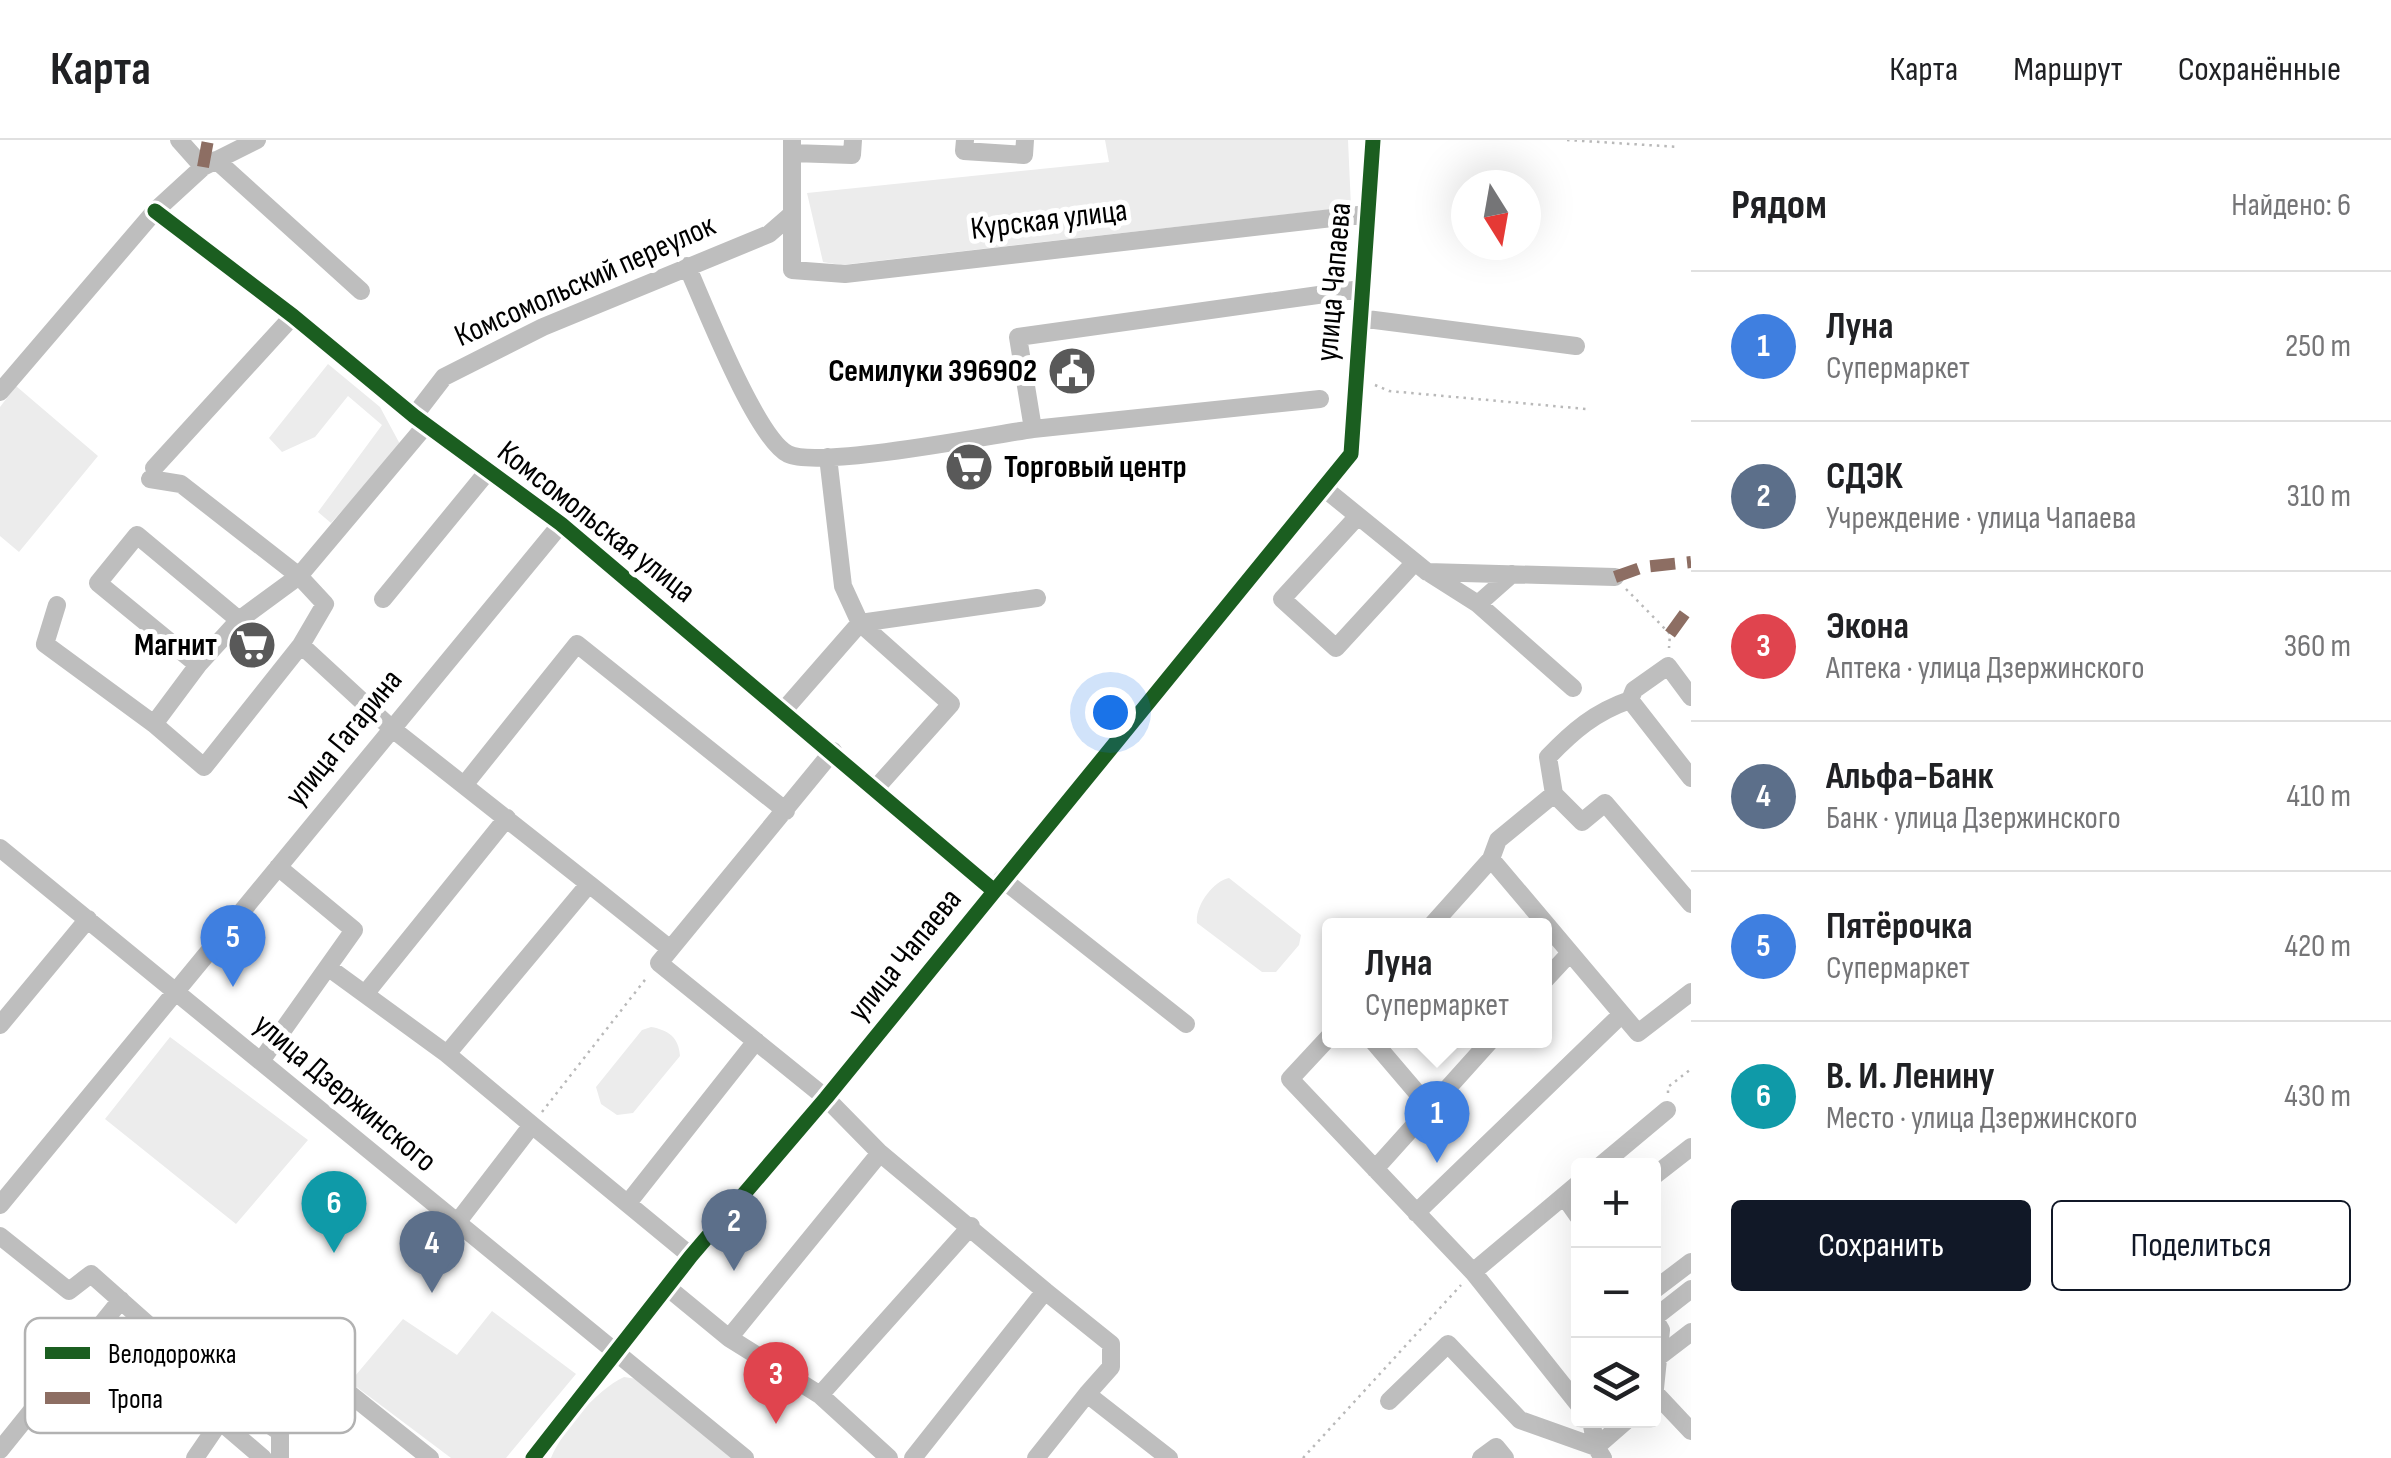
<!DOCTYPE html>
<html lang="ru">
<head>
<meta charset="utf-8">
<style>
  body { margin:0; font-family:"Sofia Sans Condensed",sans-serif; background:#f2f2f2; color:#202124 }
  .controls { position:absolute; right:30px; bottom:30px; display:grid; overflow:hidden; border-radius:10px; box-shadow:0 10px 40px #0002 }
  .controls button { width:90px; height:90px; display:grid; place-items:center; padding:0; border:0; border-bottom:2px solid #e0e0e0; background:#fff; color:#202124; font:50px sans-serif }
  .compass { position:absolute; left:1451px; top:30px; width:90px; height:90px; border-radius:50%; background:#fff; box-shadow:0 10px 40px #0002; rotate:169deg }
  .you { position:absolute; left:1110px; top:572px; width:35px; height:35px; margin:-25px; border:8px solid #fff; border-radius:50%; background:#1a73e8; box-shadow:0 0 0 15px #1a73e833 }
  .badge { display:grid; place-items:center; width:65px; height:65px; border-radius:50%; background:#111827; color:#fff; font-size:32px; font-weight:700 }
  .pin { position:absolute; translate:-50% -82px; filter:drop-shadow(0 2px 5px #0008) }
  .pin::after { content:''; position:absolute; top:52px; width:35px; height:30px; background:inherit; clip-path:polygon(0 0,100% 0,50% 100%) }
  .popup { position:absolute; left:1322px; top:778px; width:230px; height:130px; box-sizing:border-box; display:grid; place-content:center; border-radius:10px; background:#fff; filter:drop-shadow(0 2px 8px #0005); font-size:32px; white-space:nowrap; color:#757577 }
  .popup b { font-size:38px; color:#202124 }
  .popup::after { content:''; position:absolute; left:50%; top:100%; margin-left:-20px; border:20px solid transparent; border-top-color:#fff }
  .list { margin:0; padding:0; list-style:none }
  h2 { display:flex; justify-content:space-between; align-items:center; height:130px; margin:0; padding:0 40px; font-size:42px }
  h2 small { font-size:32px; font-weight:400; color:#757577 }
  .list li { display:grid; grid-template-columns:65px 1fr auto; gap:30px; align-items:center; box-sizing:border-box; height:150px; padding:0 40px; border-top:2px solid #e0e0e0 }
  .list b { display:block; font-size:38px; white-space:nowrap }
  .list p { margin:0; font-size:32px; white-space:nowrap; color:#757577 }
  .list em { font-size:32px; font-style:normal; color:#757577 }
  .actions { display:flex; gap:20px; padding:30px 40px }
  .actions a { flex:1; padding:22px 0; border:2px solid #111827; border-radius:10px; text-align:center; font-size:35px; color:#111827 }
  .actions .main { background:#111827; color:#fff }
  .icon { flex:none; width:55px; height:55px; fill:none; stroke:currentColor; stroke-width:2; stroke-linecap:round; stroke-linejoin:round }
  .map { position:relative; flex:none; width:1691px; height:1318px; overflow:hidden }
  header { display:flex; align-items:center; gap:60px; box-sizing:border-box; height:140px; padding:0 50px; background:#fff; border-bottom:2px solid #e0e0e0 }
  header strong { font-size:48px }
  nav { display:flex; gap:55px; margin-inline-start:auto; font-size:35px }
  main { display:flex }
  aside { flex:1; background:#fff }
  .map>svg:first-child { display:block }
  .green { fill:#ececec }
  .lines { fill:none; stroke-linecap:round; stroke-linejoin:round }
  .path { stroke:#b9b9b9; stroke-width:2.5; stroke-dasharray:2.5 5; stroke-linecap:butt }
  .minor { stroke:#bebebe; stroke-width:18 }
  .quiet { stroke:#8d6e63; stroke-width:12; stroke-dasharray:25 12; stroke-linecap:butt }
  .cycleway-casing { stroke:#fff; stroke-width:21 }
  .cycleway { stroke:#1b5e20; stroke-width:15 }
  .labels { text-anchor:middle; dominant-baseline:central; stroke-width:10; stroke-linejoin:round; paint-order:stroke }
  .street-label { font-size:32px; fill:#000; stroke:#fff }
  .poi-label { font-size:32px; font-weight:bold; fill:#000; stroke:#fff; text-anchor:end }
  .key { fill:#fff; stroke:#b2b2b2; stroke-width:2.5 }
  .key-label { font-size:28px; fill:#000 }
</style>
</head>
<body>
<header>
<strong>Карта</strong>
<nav><a>Карта</a><a>Маршрут</a><a>Сохранённые</a></nav>
</header>
<main>
<div class="map">
<svg width="1691" height="1318" viewBox="0 0 1691 1318">
  <rect width="100%" height="100%" fill="#fff"/>
  <!-- green -->
  <path class="green" d="M1105,0H1348L1351,67L841,125L823,122L807,53L1109,22Z
    M328,224L380,267L401,306L331,383L318,372L382,285L348,256L315,297L282,312L269,298Z
    M16,246L98,316L19,412L0,396V267Z
    M1229,738L1301,795L1299,805L1276,832H1262L1197,783C1195,766 1213,741 1229,738Z
    M651,887C668,890 679,897 680,916L633,973L617,975L601,964L596,947L642,890Z
    M170,897L308,1000L236,1084L105,979Z
    M492,1171L576,1234L506,1318H451L350,1242L403,1179L457,1215Z
    M624,1237L637,1239L732,1318H551C563,1290 596,1250 624,1237Z"/>
  <g class="lines">
    <!-- path -->
    <path class="path" d="M1567,0L1679,7
      M1375,245L1389,251L1586,269
      M1626,449L1670,494L1669,508
      M1668,953V947L1691,929
      M542,972L648,836
      M1303,1318L1461,1145"/>
    <!-- minor -->
    <path class="minor" d="M179,0L203,27
      M792,0V130L845,134L1367,74
      M965,0L964,11L1024,15L1025,0
      M792,13L852,15L853,0
      M216,20L361,151
      M155,71L293,176L414,276L561,384L993,750
      M687,126C704,164 756,298 788,314C818,329 990,295 1033,289
      M1359,178L1576,206
      M0,252L155,71L203,27L257,0
      M1320,259L1033,289L1018,197L1361,149
      M414,276L444,237L543,187L769,94L792,74
      M828,317L843,446L860,483L1037,458
      M154,328L293,176
      M150,339L181,344L299,436L325,464L301,505L390,587L589,744L447,914
      M1325,349L1426,431L1478,464L1573,548
      M1358,376L1282,459L1336,508L1415,422
      M1427,432L1615,437
      M383,459L488,331
      M1478,464L1512,434
      M57,465L45,504L154,584
      M239,480L137,395L98,443L198,525L239,480L299,436L426,285
      M198,525L154,584L204,627L301,505
      M1630,560L1634,550L1668,526L1691,557
      M784,570L860,483L951,564L876,648
      M833,611L659,823L826,958L880,1013L1045,1151
      M465,644L577,504L786,671
      M1554,654L1582,682L1605,663L1691,764
      M0,708L745,1318
      M1491,719L1638,893L1691,852
      M1002,739L1186,884
      M589,744L669,808
      M1431,786L1491,719L1498,700L1554,654L1548,617C1573,591 1595,572 1630,560L1691,638
      M329,828L447,914L532,985
      M1544,841L1570,813
      M365,854L507,678
      M0,885L88,779
      M1330,896L1290,939L1473,1132
      M1372,900L1430,968
      M261,921L354,790L278,727
      M1600,1026L1667,970
      M1375,1029L1491,900
      M1654,1036L1691,1007
      M1578,1044L1473,1132L1578,1264
      M1564,1056L1578,1076
      M628,1063L756,901
      M0,1065L561,384
      M1416,1073L1622,874
      M456,1084L532,985L691,1116
      M0,1096L69,1151L91,1134L234,1261L280,1292L307,1250L321,1242L340,1246L430,1318
      M667,1147L729,1198L820,1255L889,1318
      M1654,1150L1691,1122
      M1654,1178L1661,1190L1654,1258
      M1654,1178L1691,1149
      M729,1198L880,1013
      M1660,1216L1691,1192
      M820,1255L971,1086
      M1657,1255L1691,1291
      M1389,1261L1448,1204L1520,1280L1596,1307L1627,1280
      M1591,1280L1596,1307L1603,1318
      M222,1283L263,1318
      M0,1310L121,1160
      M195,1318L234,1261
      M280,1318V1292
      M533,1318L691,1116L826,958L1351,314L1373,0
      M913,1318L1045,1151L1111,1204V1227L1087,1254
      M1036,1318L1087,1254L1169,1318
      M1481,1318L1496,1307L1505,1318"/>
    <!-- quiet -->
    <path class="quiet" d="M203,27L208,0
      M1615,437L1643,427L1691,422
      M1670,494L1691,465"/>
    <!-- cycleway casing -->
    <g class="cycleway-casing">
      <path id="cycleway" d="M155,71L293,176L414,276L561,384L993,750
        M533,1318L691,1116L826,958L1351,314L1373,0"/>
    </g>
    <!-- cycleway -->
    <use href="#cycleway" class="cycleway"/>
  </g>
  <!-- icons -->
  <defs>
    <g id="civic-disc" transform="scale(2.5)"><circle r="9.5" fill="#595959" stroke="#fff"/><path d="M-.6-6.5H3V-4.5H.6V-3L4-1V1h2V6H-6V1h2V-1L-.6-3ZM-1.2 2.5V6h2.4V2.5Z" fill="#fff"/></g>
    <g id="supermarket-disc" transform="scale(2.5)"><circle r="9.5" fill="#595959" stroke="#fff"/><path d="M-6-5.5h2.5l.6 2H6L4.5 2H-2.5L-4.4-4H-6ZM-1.5 3.2a1.3 1.3 0 1 0 .1 0ZM3 3.2a1.3 1.3 0 1 0 .1 0Z" fill="#fff"/></g>
  </defs>
  <g fill-rule="evenodd">
    <use href="#civic-disc" x="1072" y="231"/>
    <use href="#supermarket-disc" x="969" y="327"/>
    <use href="#supermarket-disc" x="252" y="505"/>
  </g>
  <g class="labels">
    <!-- street labels -->
    <g class="street-label">
      <text transform="translate(1049 80) rotate(-7)">Курская улица</text>
      <text transform="translate(585 141) rotate(-24)">Комсомольский переулок</text>
      <text transform="translate(1334 142) rotate(-85)">улица Чапаева</text>
      <text transform="translate(596 382) rotate(38)">Комсомольская улица</text>
      <text transform="translate(344 598) rotate(-51)">улица Гагарина</text>
      <text transform="translate(905 815) rotate(-51)">улица Чапаева</text>
      <text transform="translate(345 953) rotate(40)">улица Дзержинского</text>
    </g>
    <!-- poi labels -->
    <g class="poi-label">
      <text x="1037" y="231">Семилуки 396902</text>
      <text x="1004" y="327" text-anchor="start">Торговый центр</text>
      <text x="217" y="505">Магнит</text>
    </g>
  </g>
  <!-- legend -->
  <rect x="25" y="1178" width="330" height="115" rx="15" class="key"/>
  <rect x="45" y="1207" width="45" height="12" fill="#1b5e20"/>
  <rect x="45" y="1252" width="45" height="12" fill="#8d6e63"/>
  <g class="key-label">
    <text x="108" y="1223">Велодорожка</text>
    <text x="108" y="1268">Тропа</text>
  </g>
</svg>
<div class="controls">
<button>+</button>
<button>−</button>
<button><svg class="icon" aria-label="layers" viewBox="0 0 24 24"><path d="M12 4l9 5-9 5-9-5zM3 14l9 5 9-5"/></svg></button>
</div>
<svg class="compass" viewBox="-18 -18 36 36"><path d="M0-13l5 13h-10z" fill="#e53935"/><path d="M0 13l5-13h-10z" fill="#757577"/></svg>
<div class="you"></div>
<div class="pin badge" style="left:1437px;top:1023px;background:#3f7fe0">1</div>
<div class="popup"><b>Луна</b>Супермаркет</div>
<div class="pin badge" style="left:734px;top:1131px;background:#5c6f8a">2</div>
<div class="pin badge" style="left:776px;top:1284px;background:#e0444e">3</div>
<div class="pin badge" style="left:432px;top:1153px;background:#5c6f8a">4</div>
<div class="pin badge" style="left:233px;top:847px;background:#3f7fe0">5</div>
<div class="pin badge" style="left:334px;top:1113px;background:#0f9aa8">6</div>
</div>
<aside>
<h2>Рядом<small>Найдено: 6</small></h2>
<ul class="list">
<li><span class="badge" style="background:#3f7fe0">1</span><div><b>Луна</b><p>Супермаркет</p></div><em>250 m</em></li>
<li><span class="badge" style="background:#5c6f8a">2</span><div><b>СДЭК</b><p>Учреждение · улица Чапаева</p></div><em>310 m</em></li>
<li><span class="badge" style="background:#e0444e">3</span><div><b>Экона</b><p>Аптека · улица Дзержинского</p></div><em>360 m</em></li>
<li><span class="badge" style="background:#5c6f8a">4</span><div><b>Альфа-Банк</b><p>Банк · улица Дзержинского</p></div><em>410 m</em></li>
<li><span class="badge" style="background:#3f7fe0">5</span><div><b>Пятёрочка</b><p>Супермаркет</p></div><em>420 m</em></li>
<li><span class="badge" style="background:#0f9aa8">6</span><div><b>В. И. Ленину</b><p>Место · улица Дзержинского</p></div><em>430 m</em></li>
</ul>
<div class="actions"><a class="main">Сохранить</a><a>Поделиться</a></div>
</aside>
</main>
</body>
</html>
